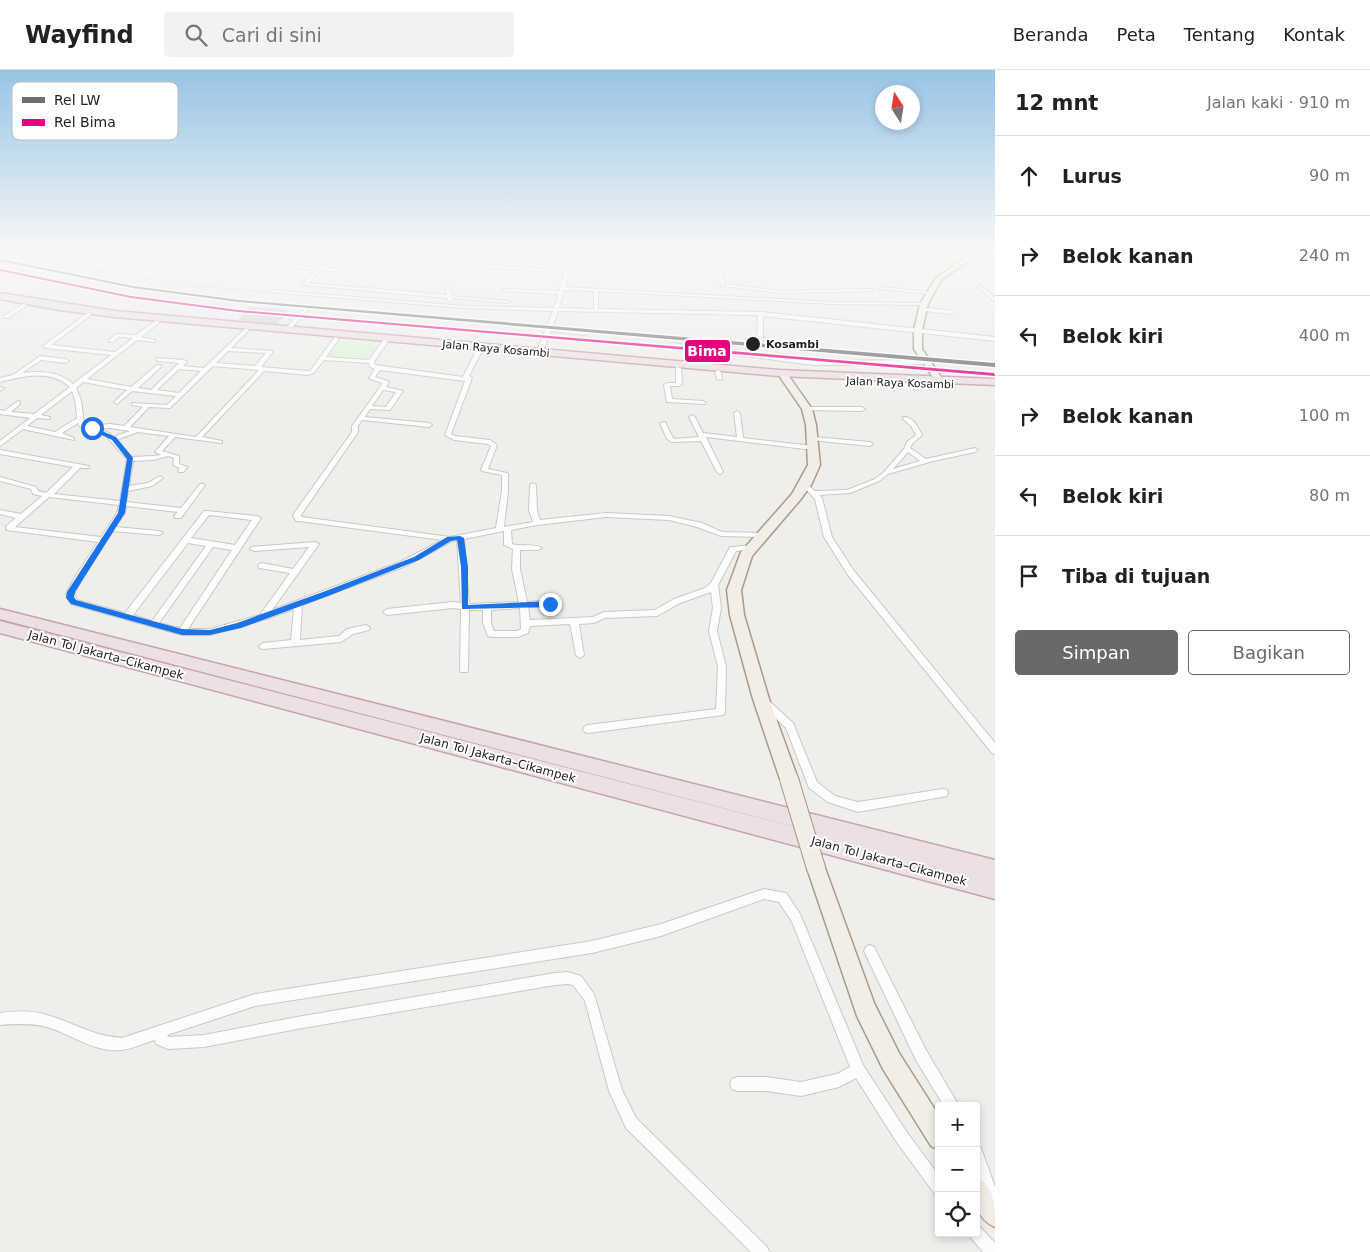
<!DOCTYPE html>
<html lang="id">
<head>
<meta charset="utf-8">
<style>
  body { margin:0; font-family:"DejaVu Sans",sans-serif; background:#f2f2f2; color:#202124 }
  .controls { position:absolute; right:15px; bottom:15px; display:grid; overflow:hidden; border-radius:5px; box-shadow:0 2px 8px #0003 }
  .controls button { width:45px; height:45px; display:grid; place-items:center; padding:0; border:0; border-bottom:1px solid #e0e0e0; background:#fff; color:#202124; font:25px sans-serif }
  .compass { position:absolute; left:875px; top:15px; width:45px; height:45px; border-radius:50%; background:#fff; box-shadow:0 2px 8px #0003; rotate:348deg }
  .stop { position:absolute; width:15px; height:15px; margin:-11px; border:4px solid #1a73e8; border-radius:50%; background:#fff }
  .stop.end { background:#1a73e8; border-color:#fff; box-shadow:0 1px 5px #0008 }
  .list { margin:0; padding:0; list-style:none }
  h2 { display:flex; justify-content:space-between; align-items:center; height:65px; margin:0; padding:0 20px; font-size:21px }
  h2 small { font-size:16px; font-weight:400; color:#757577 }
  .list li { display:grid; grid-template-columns:32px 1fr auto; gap:15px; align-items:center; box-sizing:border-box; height:80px; padding:0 20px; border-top:1px solid #e0e0e0 }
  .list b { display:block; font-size:19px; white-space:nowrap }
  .list em { font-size:16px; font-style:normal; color:#757577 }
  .actions { display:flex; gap:10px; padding:15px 20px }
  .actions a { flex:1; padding:11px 0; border:1px solid #6a6968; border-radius:5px; text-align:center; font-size:18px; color:#6a6968 }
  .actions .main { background:#6a6968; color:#fff }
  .icon { flex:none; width:28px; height:28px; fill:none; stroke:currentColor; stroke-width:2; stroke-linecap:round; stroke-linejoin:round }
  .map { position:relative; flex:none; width:995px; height:1182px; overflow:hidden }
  header { display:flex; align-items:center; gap:30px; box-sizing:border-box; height:70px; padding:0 25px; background:#fff; border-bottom:1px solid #e0e0e0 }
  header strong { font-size:24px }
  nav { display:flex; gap:28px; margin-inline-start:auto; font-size:18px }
  .search { width:350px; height:45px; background:#f2f2f2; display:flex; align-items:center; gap:12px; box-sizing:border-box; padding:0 18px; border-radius:5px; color:#757577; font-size:19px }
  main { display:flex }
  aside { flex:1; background:#fff }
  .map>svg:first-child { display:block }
  .park { fill:#daf5da }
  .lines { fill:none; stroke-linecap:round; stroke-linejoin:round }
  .stream { stroke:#bfdbe3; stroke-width:1 }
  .building { fill:#d7d4d2 }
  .street-casing { stroke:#c9c8c7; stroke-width:2 }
  .secondary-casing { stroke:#999a82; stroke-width:3 }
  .primary-casing { stroke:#a79c86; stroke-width:3 }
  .highway-casing { stroke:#c5a2ac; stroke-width:3 }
  .street { fill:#fdfcfc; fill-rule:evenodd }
  .secondary { fill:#f4f4ed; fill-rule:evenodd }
  .primary { fill:#f3ede7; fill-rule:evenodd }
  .highway { fill:#ece0e2; fill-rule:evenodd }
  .primary-bridge-casing { stroke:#a79c86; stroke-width:20; stroke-linecap:butt }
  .primary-bridge { stroke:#f3ede7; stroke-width:18 }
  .rail-1-casing { stroke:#fff; stroke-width:3 }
  .rail-2-casing { stroke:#fff; stroke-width:3 }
  .rail-1 { fill:#6d6e70; fill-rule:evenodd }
  .rail-2 { fill:#e5007d; fill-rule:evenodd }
  .route { fill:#1a73e8 }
  .stop-dot { fill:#222; stroke:#fff; stroke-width:2 }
  .labels { text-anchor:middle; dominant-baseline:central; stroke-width:4; stroke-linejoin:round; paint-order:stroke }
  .far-stop-label { font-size:11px; font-weight:bold; fill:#222; stroke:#fff; text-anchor:start }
  .far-street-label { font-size:11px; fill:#222; stroke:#fff }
  .street-label { font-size:12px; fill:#222; stroke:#fff }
  .key { fill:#fff; stroke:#bdbdbd; stroke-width:1 }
  .key-label { font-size:14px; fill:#222 }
  .line-badge { stroke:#fff; stroke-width:2 }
  .badge-label { font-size:14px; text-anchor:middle; font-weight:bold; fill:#fff }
</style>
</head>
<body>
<header>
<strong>Wayfind</strong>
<div class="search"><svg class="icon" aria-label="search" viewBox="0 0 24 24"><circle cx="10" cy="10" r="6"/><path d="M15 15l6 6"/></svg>Cari di sini</div>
<nav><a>Beranda</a><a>Peta</a><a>Tentang</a><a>Kontak</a></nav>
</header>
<main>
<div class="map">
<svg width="995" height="1182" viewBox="0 0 995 1182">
  <rect width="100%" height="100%" fill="#f0eeeb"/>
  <!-- park -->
  <path class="park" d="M340,270L378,274L365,291L327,287Z"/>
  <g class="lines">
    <!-- stream -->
    <path class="stream" d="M18,184L183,215L466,238L595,242
      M721,244L760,246"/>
  </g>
  <!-- building -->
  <path class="building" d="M250,237L288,240L277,254L238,250Z"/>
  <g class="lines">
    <!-- street casing -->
    <g class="street-casing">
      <path id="street" d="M4,181H12L103,200L101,201Z
        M219,181H246L249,188L268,190L280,194L321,197L333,186L335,187L326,198L361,201L366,200L387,181H391L384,188H415L437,191L448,182L497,187L499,189L449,184L442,192L521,197L522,181H526L525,198L569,201L565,217L832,232L924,233L926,234L924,235L832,234L598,221V239L761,242L995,267V271L763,246V271L760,273L757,271L758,245L558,241L552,258L585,261L588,263L585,265L551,261L542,283L539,285L536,283L553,241L464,238L270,222L268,221L270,220L464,236L554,238L558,224L504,221L502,220L504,219L559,221L564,203L435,194L431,202L429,203L427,202L431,193L415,190H381L369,202L361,203L321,200L309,213L447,225L446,216L448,215L450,216L452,226L508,231L510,232L508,233L452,228V231L450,232L448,231L447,228L305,215H303V213L317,200L279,196L267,192L247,190L245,189L243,183L221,182ZM564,220L594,221V239L559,238Z
        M801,181L826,184L828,185L826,186L803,183Z
        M860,181L926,185L929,184L946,188L944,190L961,195L959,196C947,193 936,192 924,189V187L862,182ZM929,187H930L939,189Z
        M719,205L723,206L725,214L783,221L872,219L874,220L872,221L783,223L721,216Z
        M980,215L995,228V232L978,217V215Z
        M882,217L930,222L932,223L930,224L880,219V218Z
        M23,234L27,235L8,248H4V246Z
        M305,238L309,239L288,262H284V260Z
        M922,238L950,240L953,242L950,244L920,240V239Z
        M89,242L91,243V245L51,275L115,282L133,268L119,267L113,272H109V270L116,264L136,265L155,251H159V253L141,267L155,270V272L137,270L87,309L131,317L157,295H161V297L138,318L151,320L179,293L158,291L156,290V288L184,290L187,292L183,296L204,298L246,258L249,260L231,278L272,281V283L261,297L308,301H310L334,268L336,267L339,269L326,287L369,290L384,269L386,268L389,270L374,292L375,295L463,307L476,281L481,280L482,281L469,306L472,308L451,364L455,366L490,370L497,375L488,399L507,403L508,404V421L504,457L533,452L529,440L530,415L533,413L536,415L537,440L540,450L606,443L669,446L702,453L722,462L764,463L765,465L761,467L721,466L697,457L669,450L606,447L537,455L511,460L512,474C521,477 534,473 542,478L538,480H520V499L527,532L555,530L559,533L555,536L528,537L530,550L593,547L604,542L655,540L674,529L705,518L711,513L730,477L755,475L756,477L755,479L736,481L718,515L721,538L717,561L726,597L725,642L723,645L588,663L585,662L583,659L585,656L588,655L716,639L718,597L709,561L713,538L711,522L680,533L657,546L605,548L594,553L579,554L584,585L580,588L576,585L570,554L530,556L528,563L518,567H491L488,566L483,553V540H469L468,600L467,602H461L460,600L461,539L453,538L387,545L383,542L387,539L453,532L461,533L457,470L452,471L406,496L302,535L300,570L339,566L347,559L366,555L370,558L369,560L353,564L341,572L263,579L260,578L259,576L263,573L291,570L294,539L266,549L210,565H182L71,534L66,524L75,507L98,472L6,460V456L16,448L0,444V440L21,444L42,426L33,424L31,419L0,411V407L36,417L38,421L46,423L73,397L0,384V380L89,396V398H80L54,424L120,431L127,389L105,365L79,356L78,353L62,363L74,368V370L23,359L0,376V371L30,348L0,344V340L4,341L18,331L20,332V334L11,342L34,344L70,317C50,299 24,306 0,312V308L13,305L40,286L66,289L69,291L66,293L41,290L22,303C40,301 59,301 73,314L111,285L46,278L43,276ZM228,281L266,283L255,296L216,293ZM324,290L369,293L370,297L375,299L369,308L370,309L383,313L352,356V362L293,445L296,451H299L442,470L400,492L272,540L319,474L315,472L251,477L250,479L254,481L309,477L293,499L262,493L259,494L258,496L259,498L290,503L260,545L210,559H188L261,448L257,446L207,441H204L125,543L77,530L74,524L83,507L113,461L159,465L163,463L159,461L115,457L125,443L126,436L178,442L174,446L175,448H181L205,415L204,414H200L181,438L126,432L128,421L152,416L163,408L160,406L148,413L129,416L133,391L153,390L168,386L174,388L173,395L180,398L178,401L179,402H183L188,397L179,394V386L162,381L175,367L222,373V371L202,367L264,301L308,305L314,303ZM213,296L259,300L196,367L130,357L149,337L170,338ZM179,299L201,301L179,323L157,320ZM380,300L465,311L445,365L454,370L488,374L491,376L481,400L482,401L502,405V421L496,458L450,467L302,447L301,445L358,362V356L362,350L429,357L432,355L429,353L365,347L370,339L390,340L403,321L386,317L389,312L388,311L375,307ZM83,312L127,320L114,332L117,334L132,321L176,326L167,335L132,333V335L143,337L124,356L110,354L91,356L84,354L81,330L76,318ZM383,320L396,322L386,337L372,336ZM72,321L75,330L77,348L55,362L27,356L37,348L50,349V347L41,345ZM110,358L130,361L113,367L109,363L98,359ZM138,362L169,366L155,382L161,385L153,386L132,387L116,370ZM49,427L119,435L117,443L101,467L15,457ZM209,445L252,450L235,475L191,468ZM504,461V475L513,479L512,499L519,532L469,534L464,469ZM188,473L206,476L152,551L133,545ZM213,477L232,480L180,558L159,553ZM520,538L521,559L517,561H494L491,553V540Z
        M671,273L813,291L925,290L928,292L925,294L813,295L669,276L668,275Z
        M676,297L681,298L682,314L679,316H670L672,329L703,331L706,333L705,334L667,332L664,315L667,313H676Z
        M718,300L721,302L722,310L717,309L715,302Z
        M0,317L4,318L0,321Z
        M807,337H862L865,339L862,341L805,340L804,339Z
        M737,341L740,343L743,368L813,376L816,378L813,380L706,367L723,402L720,404L717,402L701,371L672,372L667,369L660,353L665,352L673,368L675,369L699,367L689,347L692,345L695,347L703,363L737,367L734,343Z
        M903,347C913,346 918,357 922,365L912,374L910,378L926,389L975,378L978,380L975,382L933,391L888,404L879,411L850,423L819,425L822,428L832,467L854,501L995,673V684L992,683L848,505L824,467L815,429L802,415L803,414H807L815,421L847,420L875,409L884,402L904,379L907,372L916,365L911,356L903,349ZM908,382L920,391L893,399Z
        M813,367L870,372L873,374L870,376L811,370V368Z
        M763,627L766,628L793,653L817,712L835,726L858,732L943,719L947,720L948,723L947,726L858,742L828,732L809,718L786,658L760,634L758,631L760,628Z
        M764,819L786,823L800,844L863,995L906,1061L939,1106V1125L934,1123L896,1071L856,1008L839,1017L801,1026L766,1021H737L732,1019L730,1014L732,1009L737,1007H766L801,1012L837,1004L850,997L792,852L779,832L764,829L661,866L592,883L255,936L167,965L169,967L204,965L297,947L555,903L568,902L581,906L594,924L622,1020L636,1048L767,1177L770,1182H751L626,1058L609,1021L585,931L573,915L568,914L555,915L297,959L204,977L168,979L156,974L155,970C144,973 132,979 121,980C95,983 71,964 47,957C32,953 15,954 0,955V943C15,941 32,940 47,945C74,953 93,966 122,968L255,924L592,871L661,854Z
        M870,875L874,877L926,980L959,1036H944L916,990L864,881L866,877Z
        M976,1076L981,1078L995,1117V1145L990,1143L976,1104Z
        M976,1156L981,1158L995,1173V1182H983L971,1168L969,1163H976Z"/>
    </g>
    <!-- secondary casing -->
    <g class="secondary-casing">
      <path id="secondary" d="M975,181H982L941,210L928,234L922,260V279L943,310L936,312L914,279V260L920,234L936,208Z"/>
    </g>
    <!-- primary casing -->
    <g class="primary-casing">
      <path id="primary" d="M782,305H788L812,339L816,355L820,395L811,415L800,430L752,486L741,520L744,545L769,629L798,709L795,714L789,716L783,714L780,709L753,629L730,545L727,520L741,482L792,424L808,395L806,355L802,339L780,307Z
        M816,789L823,792L825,798L874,933L899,983L939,1046V1080L931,1076L883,999L857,946L807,798L809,792Z
        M976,1107C995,1116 995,1136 995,1157C973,1147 976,1128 976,1107Z"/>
    </g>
    <!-- highway casing -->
    <g class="highway-casing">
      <path id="highway" d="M0,223L115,241L779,300L995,309V315L779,306L115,247L59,240L0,229Z
        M0,539L995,790V829L0,563V551L830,766L0,549Z"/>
    </g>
    <!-- street -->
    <use href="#street" class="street"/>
    <!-- secondary -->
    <use href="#secondary" class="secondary"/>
    <!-- primary -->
    <use href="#primary" class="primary"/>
    <!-- highway -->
    <use href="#highway" class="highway"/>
    <!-- primary-bridge casing -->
    <g class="primary-bridge-casing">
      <path id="primary-bridge" d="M789,709L816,798"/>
    </g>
    <!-- primary-bridge -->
    <use href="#primary-bridge" class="primary-bridge"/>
    <!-- rail-1 casing -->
    <g class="rail-1-casing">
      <path id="rail-1" d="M0,189L133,216L239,230L995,293V297L239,232L133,218L0,191Z"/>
    </g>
    <!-- rail-2 casing -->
    <g class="rail-2-casing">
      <path id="rail-2" d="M0,199L131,226L238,240L994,303L995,306L238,242L131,228L0,201Z"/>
    </g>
    <!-- rail-1 -->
    <use href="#rail-1" class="rail-1"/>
    <!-- rail-2 -->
    <use href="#rail-2" class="rail-2"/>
  </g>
  <!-- sky -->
  <linearGradient id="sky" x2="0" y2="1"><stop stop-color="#97c4e6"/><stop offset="0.52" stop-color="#f8f7f6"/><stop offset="1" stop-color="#f8f7f6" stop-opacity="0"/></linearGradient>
  <rect width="995" height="346" fill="url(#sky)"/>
  <!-- route -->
  <path class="route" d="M90,356L116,367L133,388L125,443L75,522L74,527L76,530L182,559L210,560L237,553L323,522L414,487L447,467L460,466L464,468L468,497V535L550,531L554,534L550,537L462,539L461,497L457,470L451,471L419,490L328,526L241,558L210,565H182L71,534L66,528L67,522L118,443L127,389L112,370L90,359Z"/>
  <!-- markers -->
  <circle class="stop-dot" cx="753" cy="274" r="8"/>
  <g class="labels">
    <!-- far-stop labels -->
    <g class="far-stop-label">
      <text x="766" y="274">Kosambi</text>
    </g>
    <!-- far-street labels -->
    <g class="far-street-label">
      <text transform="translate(496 279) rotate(5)">Jalan Raya Kosambi</text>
      <text transform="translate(900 313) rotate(2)">Jalan Raya Kosambi</text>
    </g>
    <!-- street labels -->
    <g class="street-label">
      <text transform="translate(106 585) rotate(15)">Jalan Tol Jakarta–Cikampek</text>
      <text transform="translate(498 688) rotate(15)">Jalan Tol Jakarta–Cikampek</text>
      <text transform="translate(889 791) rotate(15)">Jalan Tol Jakarta–Cikampek</text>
    </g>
  </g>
  <!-- legend -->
  <rect x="12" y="12" width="166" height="58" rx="8" class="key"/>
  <rect x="22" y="27" width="23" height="6" fill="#6d6e70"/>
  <rect x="22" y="49" width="23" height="7" fill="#e5007d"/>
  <g class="key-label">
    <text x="54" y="35">Rel LW</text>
    <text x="54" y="57">Rel Bima</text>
  </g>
  <rect class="line-badge" x="684" y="269" width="47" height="24" rx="5" fill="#e5007d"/>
  <g class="badge-label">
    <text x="707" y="286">Bima</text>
  </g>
</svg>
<div class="controls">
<button>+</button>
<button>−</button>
<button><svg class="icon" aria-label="locate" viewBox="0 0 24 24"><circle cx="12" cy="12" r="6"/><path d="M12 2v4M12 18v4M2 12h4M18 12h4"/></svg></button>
</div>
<svg class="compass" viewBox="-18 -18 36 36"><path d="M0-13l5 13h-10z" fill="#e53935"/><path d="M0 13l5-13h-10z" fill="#757577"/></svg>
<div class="stop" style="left:92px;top:358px"></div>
<div class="stop end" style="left:550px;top:534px"></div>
</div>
<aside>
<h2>12 mnt<small>Jalan kaki · 910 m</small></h2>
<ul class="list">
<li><svg class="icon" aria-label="ahead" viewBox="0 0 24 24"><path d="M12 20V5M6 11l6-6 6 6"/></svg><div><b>Lurus</b></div><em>90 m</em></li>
<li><svg class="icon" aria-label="right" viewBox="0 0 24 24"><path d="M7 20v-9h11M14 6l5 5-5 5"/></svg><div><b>Belok kanan</b></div><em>240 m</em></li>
<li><svg class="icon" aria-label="left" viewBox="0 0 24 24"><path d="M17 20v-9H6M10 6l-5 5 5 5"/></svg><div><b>Belok kiri</b></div><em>400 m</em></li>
<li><svg class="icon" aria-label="right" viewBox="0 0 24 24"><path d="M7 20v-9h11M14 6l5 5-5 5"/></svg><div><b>Belok kanan</b></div><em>100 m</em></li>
<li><svg class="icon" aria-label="left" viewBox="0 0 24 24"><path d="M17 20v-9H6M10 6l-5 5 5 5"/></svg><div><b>Belok kiri</b></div><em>80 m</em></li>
<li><svg class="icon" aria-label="arrive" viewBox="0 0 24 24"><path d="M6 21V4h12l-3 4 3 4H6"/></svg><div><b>Tiba di tujuan</b></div></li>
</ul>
<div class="actions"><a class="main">Simpan</a><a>Bagikan</a></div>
</aside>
</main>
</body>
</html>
